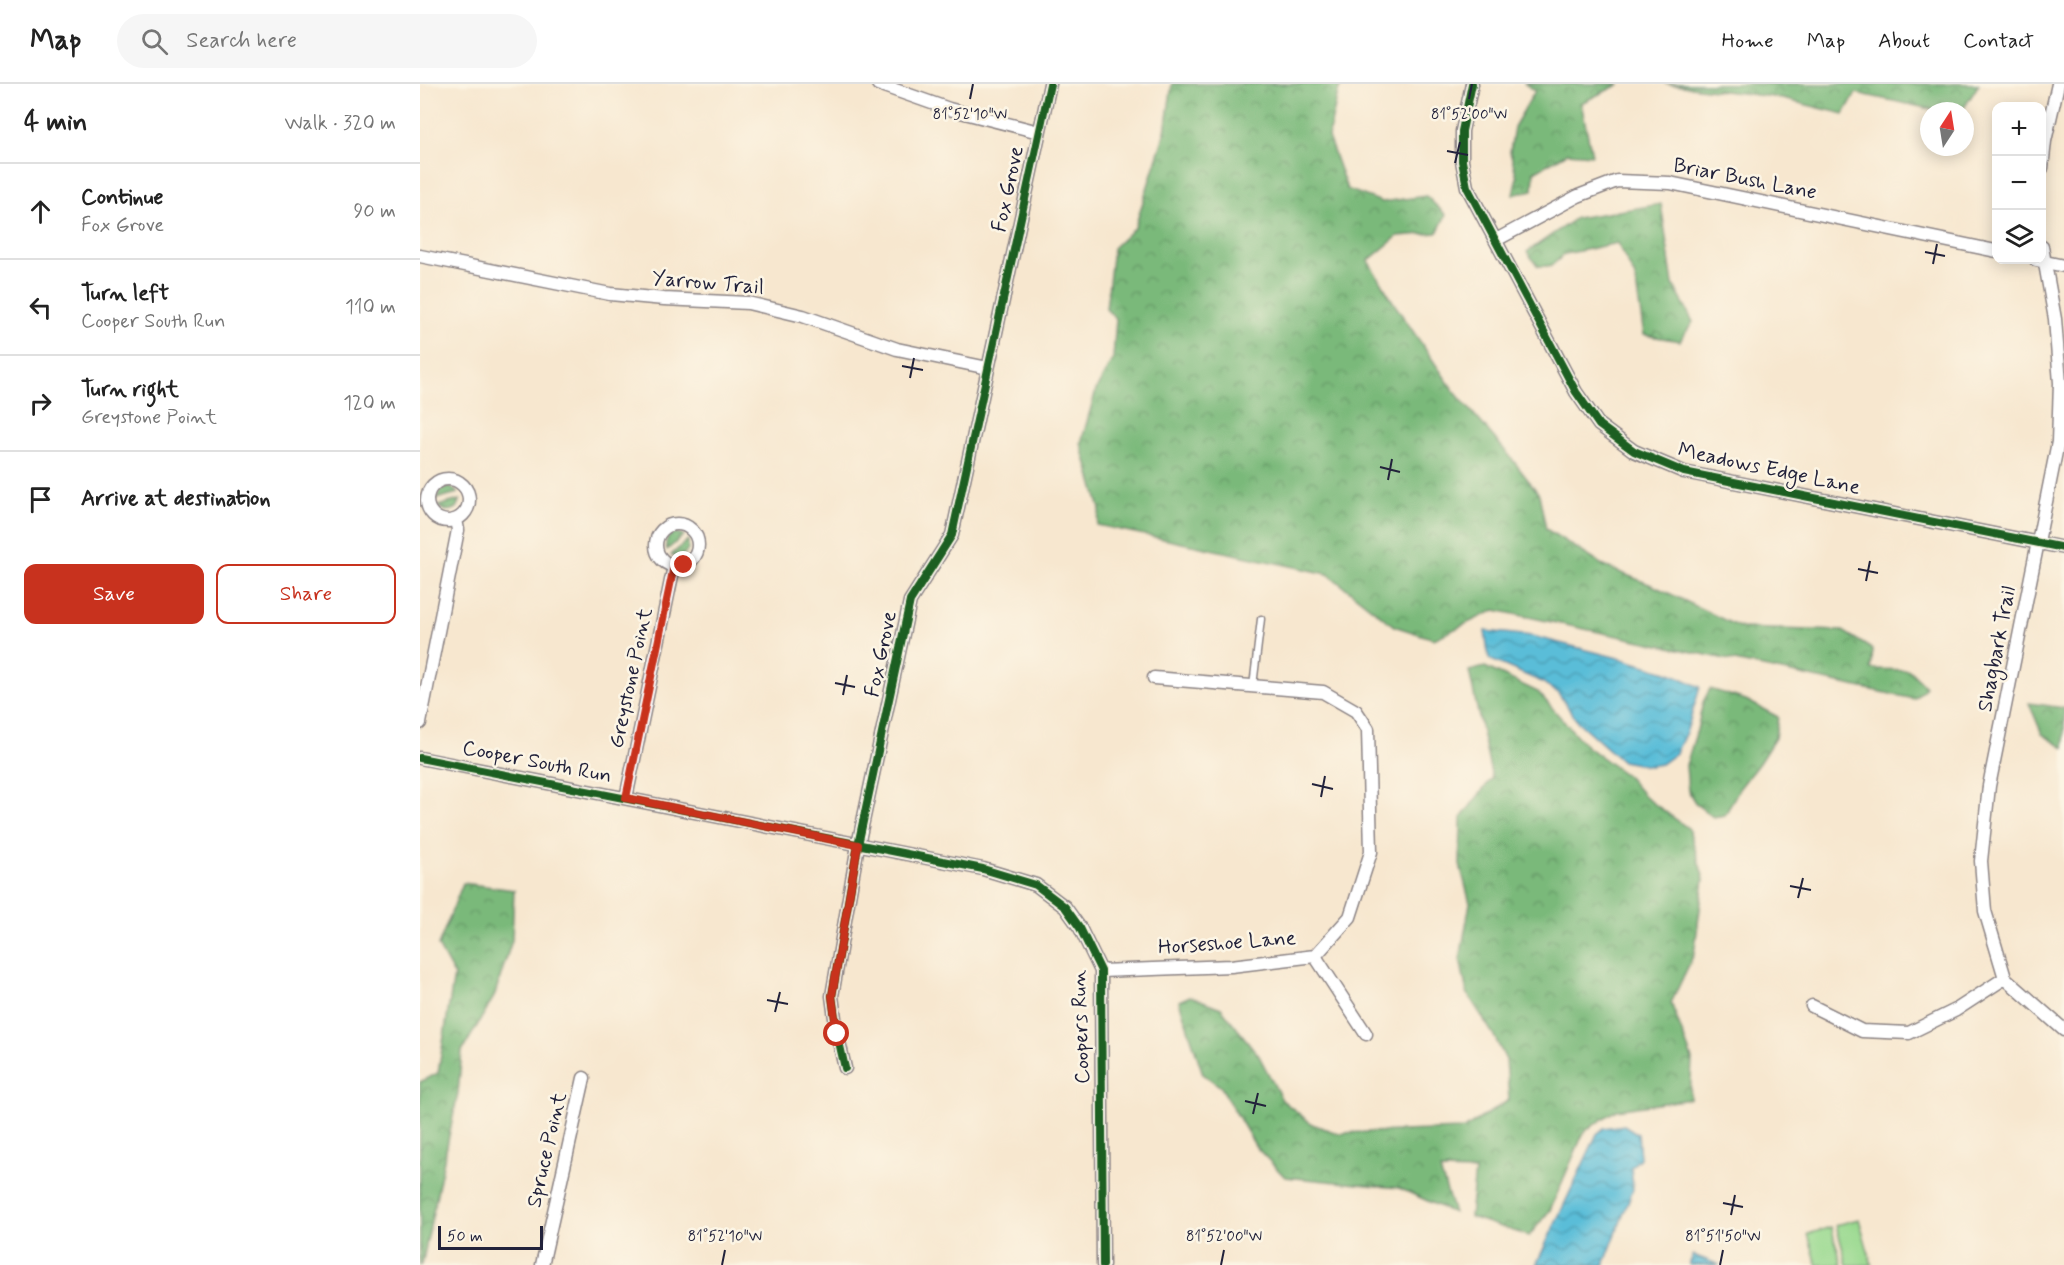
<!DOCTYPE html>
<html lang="en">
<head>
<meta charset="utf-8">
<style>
  body { margin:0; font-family:Mynerve,sans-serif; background:#f6f6f6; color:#222 }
  .controls { position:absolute; right:18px; top:18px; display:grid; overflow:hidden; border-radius:12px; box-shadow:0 3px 15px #0003 }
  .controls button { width:54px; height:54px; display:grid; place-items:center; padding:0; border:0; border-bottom:2px solid #e0e0e0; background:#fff; color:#222; font:30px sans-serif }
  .compass { position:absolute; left:1500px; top:18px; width:54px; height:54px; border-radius:50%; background:#fff; box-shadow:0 3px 15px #0003; rotate:12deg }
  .scale { position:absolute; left:18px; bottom:15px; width:105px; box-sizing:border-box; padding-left:6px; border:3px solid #22223b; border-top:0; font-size:16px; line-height:21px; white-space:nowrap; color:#22223b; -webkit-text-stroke:4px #fcf5e5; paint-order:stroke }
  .stop { position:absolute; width:18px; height:18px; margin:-14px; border:4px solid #c8321e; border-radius:50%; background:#fff }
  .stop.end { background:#c8321e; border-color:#fff; box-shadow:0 2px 6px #0008 }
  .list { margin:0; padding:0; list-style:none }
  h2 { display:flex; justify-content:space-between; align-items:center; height:78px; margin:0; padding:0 24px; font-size:26px }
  h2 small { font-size:20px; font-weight:400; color:#767676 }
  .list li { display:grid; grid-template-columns:39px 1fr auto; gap:18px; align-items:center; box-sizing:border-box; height:96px; padding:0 24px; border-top:2px solid #e0e0e0 }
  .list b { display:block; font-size:22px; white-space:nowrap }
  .list p { margin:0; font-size:20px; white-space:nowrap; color:#767676 }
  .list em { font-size:20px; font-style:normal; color:#767676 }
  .actions { display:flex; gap:12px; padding:18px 24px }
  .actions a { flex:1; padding:14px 0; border:2px solid #c8321e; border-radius:12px; text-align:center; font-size:21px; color:#c8321e }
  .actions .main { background:#c8321e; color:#fff }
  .icon { flex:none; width:33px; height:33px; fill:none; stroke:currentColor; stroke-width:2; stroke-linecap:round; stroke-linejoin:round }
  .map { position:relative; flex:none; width:1644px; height:1181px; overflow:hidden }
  header { display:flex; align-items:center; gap:36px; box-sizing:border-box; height:84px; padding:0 30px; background:#fff; border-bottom:2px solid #e0e0e0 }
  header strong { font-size:28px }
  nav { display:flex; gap:33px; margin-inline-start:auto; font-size:21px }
  .search { width:420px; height:54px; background:#f6f6f6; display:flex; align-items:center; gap:15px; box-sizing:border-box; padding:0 21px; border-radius:33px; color:#767676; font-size:22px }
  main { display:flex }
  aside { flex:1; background:#fff }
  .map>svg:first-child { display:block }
  .green { fill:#99d98f; stroke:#5e7e65; stroke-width:1.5 }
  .forest { fill:url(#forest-crowns); stroke:#4e6e5a; stroke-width:1.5 }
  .water { fill:url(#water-waves); stroke:#3e708a; stroke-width:1.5 }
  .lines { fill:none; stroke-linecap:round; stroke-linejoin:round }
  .lane-casing { stroke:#8c8485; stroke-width:9 }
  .street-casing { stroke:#8c8485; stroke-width:15 }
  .lane { stroke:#fff; stroke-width:6 }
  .street { stroke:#fff; stroke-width:12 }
  .cycleway-casing { stroke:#fcf5e5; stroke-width:11 }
  .cycleway { stroke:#1b5e20; stroke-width:8 }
  .route { stroke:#c8321e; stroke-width:8 }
  .ticks { fill:none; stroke:#22223b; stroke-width:2 }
  .labels { text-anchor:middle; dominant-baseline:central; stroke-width:5; stroke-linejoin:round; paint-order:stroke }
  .street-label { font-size:21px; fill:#22223b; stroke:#fcf5e5 }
  .ticks-label { font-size:15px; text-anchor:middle; fill:#22223b; stroke:#fcf5e5; stroke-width:5; stroke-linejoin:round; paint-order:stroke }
</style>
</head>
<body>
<header>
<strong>Map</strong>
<div class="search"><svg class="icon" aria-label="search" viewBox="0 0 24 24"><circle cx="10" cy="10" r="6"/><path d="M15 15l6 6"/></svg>Search here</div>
<nav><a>Home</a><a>Map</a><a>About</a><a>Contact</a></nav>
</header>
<main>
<aside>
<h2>4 min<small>Walk · 320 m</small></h2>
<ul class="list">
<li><svg class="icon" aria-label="ahead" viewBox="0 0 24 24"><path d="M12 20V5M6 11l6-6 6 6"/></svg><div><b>Continue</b><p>Fox Grove</p></div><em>90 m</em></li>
<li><svg class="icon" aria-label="left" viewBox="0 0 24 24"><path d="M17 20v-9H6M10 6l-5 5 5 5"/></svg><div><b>Turn left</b><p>Cooper South Run</p></div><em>110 m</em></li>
<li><svg class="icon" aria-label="right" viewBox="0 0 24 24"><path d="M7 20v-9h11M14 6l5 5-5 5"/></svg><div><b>Turn right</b><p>Greystone Point</p></div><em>120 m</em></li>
<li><svg class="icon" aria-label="arrive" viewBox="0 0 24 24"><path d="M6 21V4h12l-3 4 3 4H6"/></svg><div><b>Arrive at destination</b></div></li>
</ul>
<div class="actions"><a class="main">Save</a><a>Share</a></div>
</aside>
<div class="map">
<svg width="1644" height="1181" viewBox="0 0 1644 1181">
  <defs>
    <pattern id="forest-crowns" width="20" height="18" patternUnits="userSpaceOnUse" patternTransform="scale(1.5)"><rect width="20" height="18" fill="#7ab97a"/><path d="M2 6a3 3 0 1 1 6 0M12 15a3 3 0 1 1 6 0" fill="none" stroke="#649665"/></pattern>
    <pattern id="water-waves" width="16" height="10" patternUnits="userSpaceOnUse" patternTransform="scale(1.5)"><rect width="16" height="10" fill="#5abdd8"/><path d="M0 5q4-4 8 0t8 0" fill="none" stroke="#4a99b0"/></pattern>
  </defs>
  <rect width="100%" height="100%" fill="#fcf5e5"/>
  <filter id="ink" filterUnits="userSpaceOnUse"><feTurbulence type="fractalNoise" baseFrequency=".0167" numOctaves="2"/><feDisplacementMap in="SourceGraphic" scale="12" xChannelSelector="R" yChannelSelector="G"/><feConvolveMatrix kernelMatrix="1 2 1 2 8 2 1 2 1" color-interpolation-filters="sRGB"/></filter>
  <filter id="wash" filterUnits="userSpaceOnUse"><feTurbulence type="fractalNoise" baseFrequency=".008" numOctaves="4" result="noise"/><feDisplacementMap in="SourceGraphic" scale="24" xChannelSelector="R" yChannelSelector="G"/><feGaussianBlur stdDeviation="1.35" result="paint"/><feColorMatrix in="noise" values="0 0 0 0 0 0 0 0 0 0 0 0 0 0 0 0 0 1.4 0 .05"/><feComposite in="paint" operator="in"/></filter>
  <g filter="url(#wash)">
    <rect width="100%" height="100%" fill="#f7e7cf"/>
    <!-- green -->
    <path class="green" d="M1439,1135L1452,1181H1427L1416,1141Z
      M1411,1143L1422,1181H1397L1388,1150Z"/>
    <!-- forest -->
    <path class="forest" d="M752,0H925L919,4L908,53L927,105L962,118L1006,112L1026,131L1017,149L978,152L948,177L975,221L1034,307L1088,370L1119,410L1126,445L1184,482L1234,502L1321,544L1423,547L1453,566L1451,585L1489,586L1506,603L1494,615L1075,526L1014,555L974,542L908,490L677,441L680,425L661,359L676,306L693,274L696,235L686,225L693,164L715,143L745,48Z
      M1105,0H1200L1161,19L1172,71L1147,69L1114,88L1113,106L1093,111L1097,93L1090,68L1094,43L1115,7Z
      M1245,0H1559L1542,27H1520L1436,9L1424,30L1354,13Z
      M1241,120L1253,200L1273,238L1260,257L1224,251L1215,193L1197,159L1145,170L1131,182H1118L1107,168L1156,134Z
      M30,403L38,409L16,415L21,405Z
      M40,416L36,424C29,428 23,428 18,422Z
      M258,449L264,451L247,466C244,457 248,449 258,449Z
      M268,456V465C265,472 258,475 251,471Z
      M1065,583L1118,608L1166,662L1207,692L1225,713L1269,745L1284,795L1274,870L1251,919L1272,975L1270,1015L1196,1026L1164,1048L1130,1126L1109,1152L1050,1133L1055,1087L1020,1086L1034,1129L979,1104L865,1093L836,1063L801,1003L783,990L759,917L770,912L801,924L839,972L862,1016L892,1040L917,1049L1044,1045L1089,1016L1086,976L1073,950L1047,909L1040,875L1050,819L1040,781L1041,734L1072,694L1049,587Z
      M1290,605L1326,616L1358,633L1355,654L1339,679L1319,705L1305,731L1293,733L1276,720L1268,707L1266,681L1277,646L1283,618Z
      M1609,619L1644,624V664L1622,650Z
      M43,799L94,806L92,856L74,913L42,967L38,1009L2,1181H0V998L18,989L34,891L18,862Z"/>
    <!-- water -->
    <path class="water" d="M1065,547L1112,552L1202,575L1250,589L1280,603L1267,646L1256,669L1241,680L1229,682L1202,677L1157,637L1139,610L1122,598L1069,575Z
      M1204,1041L1218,1050L1220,1074L1211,1083L1213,1105L1184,1181H1116L1177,1050L1184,1044Z
      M1273,1171L1300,1181H1269Z"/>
  </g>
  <g filter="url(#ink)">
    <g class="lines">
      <!-- lane casing -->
      <g class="lane-casing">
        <path id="lane" d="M833,602L841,535"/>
      </g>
      <!-- street casing -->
      <g class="street-casing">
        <path id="street" d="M458,0L529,25L619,48
          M1052,0L1042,47V77L1047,103L1156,308L1179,341L1214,367L1264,388L1644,464
          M1622,84L1625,57L1638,0
          M1076,156L1158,112L1197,97L1250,99L1576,167
          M1622,163L1635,235L1640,299L1638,358L1569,702L1561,777L1565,827L1585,894L1644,946
          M0,172L190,210L244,215L328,219L383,232L477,265L568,284
          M1616,176L1644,182
          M7 416a21 21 0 1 1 42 0a21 21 0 1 1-42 0Z
          M236 461a21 21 0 1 1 42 0a21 21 0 1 1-42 0Z
          M0,639L38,446L36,436
          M0,674L563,785L616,801L645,823L660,844L681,887L683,1181
          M206,714L254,482
          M895,872L946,950
          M681,887L811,882L895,872L930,833L951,768L948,645L936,627L903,608L734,594
          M1392,922L1442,947L1489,949L1536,926L1585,894
          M425,984L417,949L412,912L438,761L490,517L532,451L630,0
          M122,1181L164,994"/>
      </g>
      <!-- lane -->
      <use href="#lane" class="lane"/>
      <!-- street -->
      <use href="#street" class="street"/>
      <!-- cycleway casing -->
      <g class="cycleway-casing">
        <path id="cycleway" d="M1052,0L1042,47V77L1047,103L1156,308L1179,341L1214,367L1264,388L1644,464
          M0,674L563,785L616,801L645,823L660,844L681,887L683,1181
          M425,984L417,949L412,912L438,761L490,517L532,451L630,0"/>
      </g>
      <!-- cycleway -->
      <use href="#cycleway" class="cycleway"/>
    </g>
  </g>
  <g class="lines" filter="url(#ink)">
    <!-- route -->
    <path class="route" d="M264,481L254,482L206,714L438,761L412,912L417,950"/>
  </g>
  <!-- ticks -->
  <path class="ticks" d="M550,15L553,0M1049,15L1052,0M1027,67L1048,71M1035,79L1040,58M1505,168L1525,172M1513,180L1517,160M482,282L503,286M490,294L494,274M960,383L980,388M968,396L972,375M1438,485L1458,489M1446,497L1450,477M415,599L435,603M423,611L427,591M892,700L913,705M901,713L905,692M1370,802L1391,806M1378,814L1383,794M347,916L368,920M355,928L360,908M825,1017L846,1022M833,1030L838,1009M1303,1119L1323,1123M1311,1131L1315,1111M302,1181L305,1166M801,1181L804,1166M1300,1181L1303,1166"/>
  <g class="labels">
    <!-- street labels -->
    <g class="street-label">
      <text transform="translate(1325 95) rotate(11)">Briar Bush Lane</text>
      <text transform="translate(588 105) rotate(-78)">Fox Grove</text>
      <text transform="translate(288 199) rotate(5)">Yarrow Trail</text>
      <text transform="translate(1349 385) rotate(12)">Meadows Edge Lane</text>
      <text transform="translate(1577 565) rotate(-79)">Shagbark Trail</text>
      <text transform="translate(461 570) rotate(-78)">Fox Grove</text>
      <text transform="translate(211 594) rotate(-78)">Greystone Point</text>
      <text transform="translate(117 678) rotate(11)">Cooper South Run</text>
      <text transform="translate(807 859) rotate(-4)">Horseshoe Lane</text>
      <text transform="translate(661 943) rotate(-92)">Coopers Run</text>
      <text transform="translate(127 1066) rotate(-77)">Spruce Point</text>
    </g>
  </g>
  <g class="ticks-label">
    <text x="550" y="35">81°52'10"W</text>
    <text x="1049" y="35">81°52'00"W</text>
    <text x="305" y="1157">81°52'10"W</text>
    <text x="804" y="1157">81°52'00"W</text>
    <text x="1303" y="1157">81°51'50"W</text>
  </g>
</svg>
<div class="controls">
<button>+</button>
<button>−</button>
<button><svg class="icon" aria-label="layers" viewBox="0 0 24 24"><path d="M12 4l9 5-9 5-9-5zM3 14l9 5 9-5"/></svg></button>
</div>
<svg class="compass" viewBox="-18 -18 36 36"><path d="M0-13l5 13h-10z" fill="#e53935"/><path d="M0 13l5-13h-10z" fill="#767676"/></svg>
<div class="scale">50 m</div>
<div class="stop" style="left:417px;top:950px"></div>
<div class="stop end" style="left:264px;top:481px"></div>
</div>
</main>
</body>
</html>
